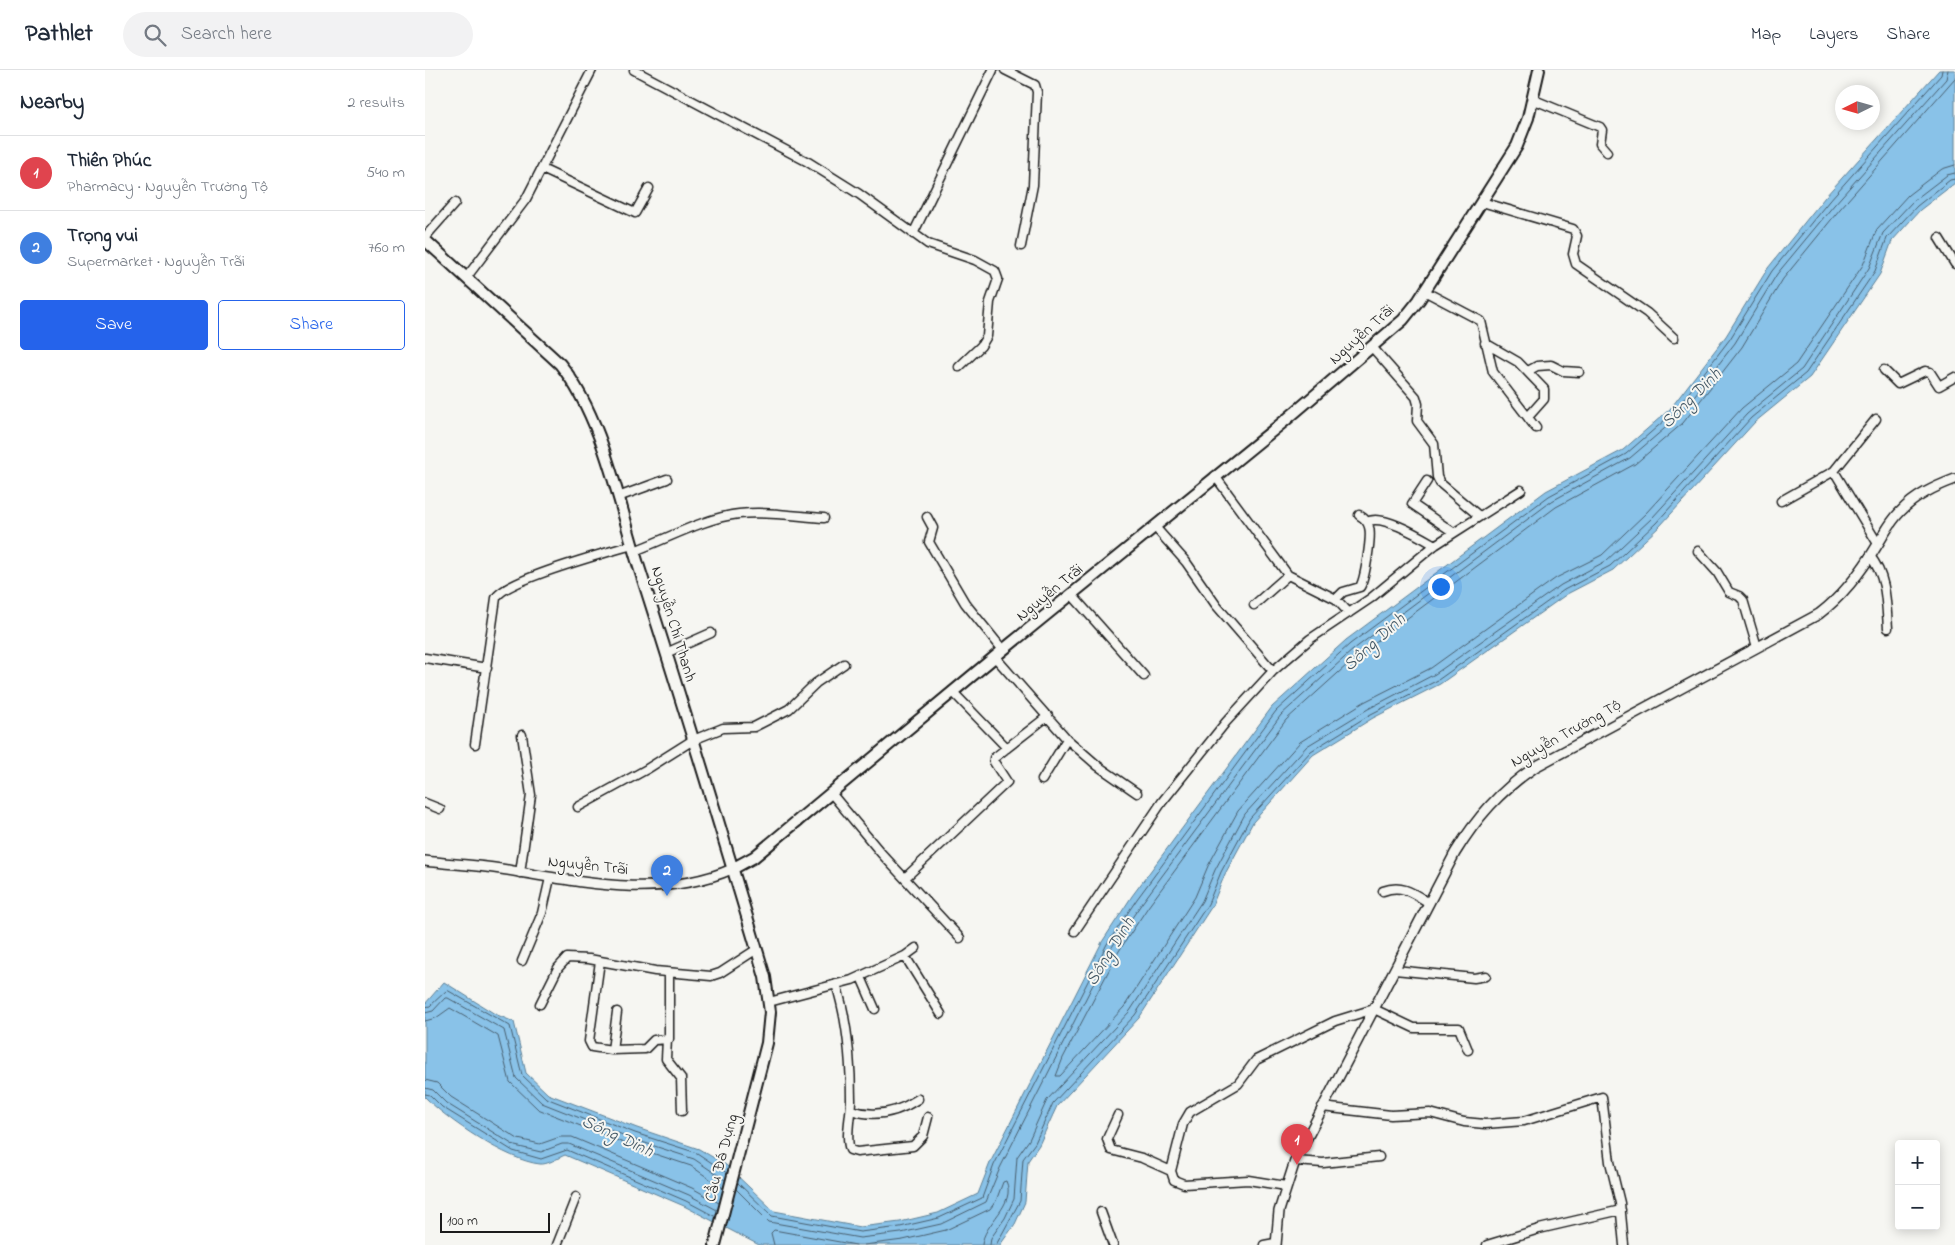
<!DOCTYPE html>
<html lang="en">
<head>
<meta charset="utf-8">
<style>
  body { margin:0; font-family:"Indie Flower",sans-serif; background:#f2f2f3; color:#1f2937 }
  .controls { position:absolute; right:15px; bottom:15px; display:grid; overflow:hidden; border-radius:5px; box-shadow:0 2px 12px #0003 }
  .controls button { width:45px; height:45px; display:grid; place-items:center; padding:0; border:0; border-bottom:1px solid #e0e1e3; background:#fff; color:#1f2937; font:25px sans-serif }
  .compass { position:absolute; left:1410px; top:15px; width:45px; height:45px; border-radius:50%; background:#fff; box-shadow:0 2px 12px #0003; rotate:265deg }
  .scale { position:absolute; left:15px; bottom:12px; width:110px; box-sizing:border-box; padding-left:5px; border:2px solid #1c1c1c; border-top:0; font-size:14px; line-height:18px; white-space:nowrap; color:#1c1c1c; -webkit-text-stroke:4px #f6f6f2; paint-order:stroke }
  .you { position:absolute; left:1015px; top:516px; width:18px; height:18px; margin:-12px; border:4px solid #fff; border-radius:50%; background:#1a73e8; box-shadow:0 0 0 8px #1a73e833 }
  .badge { display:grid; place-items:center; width:32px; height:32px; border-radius:50%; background:#2563eb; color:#fff; font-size:16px; font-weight:700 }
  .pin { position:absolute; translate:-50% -41px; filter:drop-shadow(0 1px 2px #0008) }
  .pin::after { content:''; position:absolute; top:26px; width:18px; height:15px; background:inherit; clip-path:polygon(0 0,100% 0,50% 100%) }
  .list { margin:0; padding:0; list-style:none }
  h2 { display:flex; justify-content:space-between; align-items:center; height:65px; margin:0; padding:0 20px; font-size:21px }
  h2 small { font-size:16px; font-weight:400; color:#747a83 }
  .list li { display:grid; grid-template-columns:32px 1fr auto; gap:15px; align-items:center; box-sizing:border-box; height:75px; padding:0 20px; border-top:1px solid #e0e1e3 }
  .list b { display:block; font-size:19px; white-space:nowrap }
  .list p { margin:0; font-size:16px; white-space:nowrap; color:#747a83 }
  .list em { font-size:16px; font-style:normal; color:#747a83 }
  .actions { display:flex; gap:10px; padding:15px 20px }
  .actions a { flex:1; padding:11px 0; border:1px solid #2563eb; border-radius:5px; text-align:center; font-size:18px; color:#2563eb }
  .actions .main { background:#2563eb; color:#fff }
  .icon { flex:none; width:28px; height:28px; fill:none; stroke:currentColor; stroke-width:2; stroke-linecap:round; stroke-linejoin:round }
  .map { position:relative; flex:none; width:1530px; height:1175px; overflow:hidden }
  header { display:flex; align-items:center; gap:30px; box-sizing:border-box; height:70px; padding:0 25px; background:#fff; border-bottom:1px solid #e0e1e3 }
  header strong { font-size:24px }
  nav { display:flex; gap:28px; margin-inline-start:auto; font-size:18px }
  .search { width:350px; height:45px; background:#f2f2f3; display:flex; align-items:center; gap:12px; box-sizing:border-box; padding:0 18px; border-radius:28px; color:#747a83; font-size:19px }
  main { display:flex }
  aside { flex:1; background:#fff }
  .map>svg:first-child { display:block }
  .water { fill:#89c2e8; stroke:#5d8096 }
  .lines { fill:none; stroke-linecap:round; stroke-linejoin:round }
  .shore { stroke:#485e6e; stroke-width:1 }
  .minor-casing { stroke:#1c1c1c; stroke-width:11 }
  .tertiary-casing { stroke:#1c1c1c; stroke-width:12 }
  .secondary-casing { stroke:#1c1c1c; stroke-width:14 }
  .minor { stroke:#f6f6f2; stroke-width:8 }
  .tertiary { stroke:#f6f6f2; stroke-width:9 }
  .secondary { stroke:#f6f6f2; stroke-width:10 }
  .labels { text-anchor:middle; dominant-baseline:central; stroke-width:4; stroke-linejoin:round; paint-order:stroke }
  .street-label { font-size:16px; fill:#1c1c1c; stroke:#f6f6f2 }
  .water-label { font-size:18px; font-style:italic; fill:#425663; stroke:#f6f6f2 }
</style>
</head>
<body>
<header>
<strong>Pathlet</strong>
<div class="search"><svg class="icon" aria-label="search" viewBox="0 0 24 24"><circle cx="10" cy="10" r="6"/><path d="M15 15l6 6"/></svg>Search here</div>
<nav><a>Map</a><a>Layers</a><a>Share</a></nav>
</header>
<main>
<aside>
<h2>Nearby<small>2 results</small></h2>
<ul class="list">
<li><span class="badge" style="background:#e0444e">1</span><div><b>Thiên Phúc</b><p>Pharmacy · Nguyễn Trường Tộ</p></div><em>540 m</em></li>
<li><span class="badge" style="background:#3f7fe0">2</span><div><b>Trọng vui</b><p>Supermarket · Nguyễn Trãi</p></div><em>760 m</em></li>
</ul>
<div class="actions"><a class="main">Save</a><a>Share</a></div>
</aside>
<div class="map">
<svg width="1530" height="1175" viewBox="0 0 1530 1175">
  <rect width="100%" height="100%" fill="#f6f6f2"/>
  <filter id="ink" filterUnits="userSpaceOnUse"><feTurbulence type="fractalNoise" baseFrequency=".02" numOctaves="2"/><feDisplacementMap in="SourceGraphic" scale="10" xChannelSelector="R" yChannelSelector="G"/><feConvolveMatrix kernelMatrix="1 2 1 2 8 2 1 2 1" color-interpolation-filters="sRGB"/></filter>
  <g filter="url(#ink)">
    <!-- water -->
    <path class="water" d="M1514,0H1530V113L1495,140L1467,171L1455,204L1385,307L1330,352L1235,456L1188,500L1142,524L1015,614L948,648L888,685L828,752L800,804L787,836L714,948L632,1036L614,1075L603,1091L600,1132L590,1154L575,1175H334L259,1136L140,1085C133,1088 122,1095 115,1094C83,1091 22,1050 0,1027V934L19,912L70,944L89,952L101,1003L123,1024L212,1058L274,1079L301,1095L349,1141L435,1157L475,1152L513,1143L553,1124L565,1093L677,872L707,826L847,637L921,570L1121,421L1198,380L1245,339L1301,266L1343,198L1400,127Z"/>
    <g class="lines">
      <!-- shore -->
      <path class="shore" d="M1530,8L1415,139L1358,209L1317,277L1258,353L1210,394L1131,437L933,585L861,650L723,837L694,881L638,988L631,1006H635L699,937L770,827L783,796L813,741L875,672L939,632L1006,598L1131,508L1177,485L1221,443L1317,338L1371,294L1438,195L1452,159L1483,125L1517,99L1530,95
        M0,937L5,936L22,920L85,956L97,1005L121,1028L210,1063L272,1083L302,1103
        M0,943L8,941L20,928H23L79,960L91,1008L117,1033L208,1069L269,1089L300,1110
        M0,951L11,948L25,938L73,966L85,1012L113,1039L206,1076L266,1096L298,1118
        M0,1010L12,1013L26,1027L93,1069L115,1074L135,1067H147L267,1118L294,1133
        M0,1018L8,1020L21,1033L90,1076L116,1082L137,1074H144L264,1125L292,1140
        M0,1024L5,1025L17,1037L88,1081L116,1089L142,1080L261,1131L291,1147
        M313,1113L347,1146L435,1162L475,1157L514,1148L557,1128L569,1095L682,874L712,829L851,641L925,574L1124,426L1201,384L1248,343L1305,269L1347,201L1404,131L1516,5L1517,0
        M311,1119L344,1152L435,1168L476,1163L516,1154L561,1132L575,1098L687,877L717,833L856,645L929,579L1127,431L1205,388L1253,347L1310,273L1352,204L1409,135L1521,9L1523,0
        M349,1175L346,1163L349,1160L431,1175
        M439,1175L478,1170L521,1160L565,1139L571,1131L578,1112L581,1111C592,1135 558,1153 557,1175
        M565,1175L566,1168L580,1148L589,1129L592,1087L604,1070L622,1030L705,941L777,831L790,800L820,744L882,676L943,639L1010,604L1136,515L1181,491L1227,448L1322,344L1377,299L1444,198L1458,163L1488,131L1522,105L1530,103
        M571,1175L595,1131L598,1089L610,1073L628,1033L710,945L783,834L796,802L825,748L886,681L946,644L1013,610L1139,520L1185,496L1231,453L1326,348L1381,303L1450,201L1462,168L1492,136L1525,110L1530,109"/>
      <!-- minor casing -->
      <g class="minor-casing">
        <path id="minor" d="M209,0L383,92L434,124L503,174L550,190L570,201L573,209L565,232L562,266L556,276L534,297
          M580,0L610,15L612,22L608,115L596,176
          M1107,29L1175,57L1177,60L1175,74L1182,82
          M117,99L210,143L224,118
          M1057,132L1148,159L1152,166L1148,184L1151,194L1222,243L1249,268
          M488,164L568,0
          M0,167L30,133
          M1514,168L1530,194
          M41,208L101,129L167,0
          M999,221L1056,251L1068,302L1111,358
          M1060,273L1093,292L1119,319V329L1103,347
          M947,277L991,327L993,334L992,351L1009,374L1012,407L1015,413L1054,446
          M1459,300L1473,314L1500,301L1505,302L1514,316L1530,307
          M1103,301L1112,296L1126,295L1138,301L1154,302
          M1409,401L1453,474
          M790,406L863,505L911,529L924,543
          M1002,411L987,434L1028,462
          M193,427L242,409
          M1356,431L1409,401L1451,349
          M502,447L508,458L504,472L540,533L578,580
          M942,452C957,443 996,467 1010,475
          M730,457L761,492L791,535L848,601
          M209,481C242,469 279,448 314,444C342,441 371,446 399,448
          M1273,481L1292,502L1304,522L1314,526L1318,530L1332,577
          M1445,486C1462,507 1461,532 1463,558
          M647,525L719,606
          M911,529L918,522L935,517C940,509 947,466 944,457C943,452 939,448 934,445
          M829,535L863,505
          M241,583L286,563
          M570,587L642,669L673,696L712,723
          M0,588L62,598
          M528,622L582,678
          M50,674L71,528C79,510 184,482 207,475
          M617,710L642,669
          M406,723L456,783L535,868
          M0,733L15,739
          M153,737L222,699L268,670L298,658L329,657L364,639L391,613L419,594
          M95,803L106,725L97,665
          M480,808L582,712L569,692V688L623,646
          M958,821C977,814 988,823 1004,833
          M650,861L737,732L801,652L848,601L885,569L946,528L1010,475L1096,420
          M480,886L491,878
          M97,891L117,843L125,808
          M175,891L164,971L167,977L187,980L220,979L229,970L244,969V903
          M970,900L1049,908L1061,906
          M436,907L450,939
          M411,914C423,952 426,990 426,1030C426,1045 420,1066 425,1080L432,1082L488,1076L498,1066L503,1047
          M344,932L427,910L480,886L516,944
          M115,934L133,898L142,888L164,889L230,901L286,906L295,903L332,879
          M242,969L241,989L256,1008L257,1041
          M187,980L192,942
          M897,1037L966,1045L1005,1043L1039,1052L1060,1054L1099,1051L1177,1027L1185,1092L1195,1133L1199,1175
          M426,1040C450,1048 472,1043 493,1029
          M693,1045L682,1069L686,1080L717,1088L746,1101
          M870,1091L898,1093L954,1087
          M861,1116L823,1110L759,1114L749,1110L746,1101L758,1054L765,1042L813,1014L831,990L910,951L949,939L989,958H1034L1043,980
          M676,1142L688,1175
          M132,1175L151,1127
          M839,1175L850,1173
          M1062,1175L1114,1159L1196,1140"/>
      </g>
      <!-- tertiary casing -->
      <g class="tertiary-casing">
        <path id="tertiary" d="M0,791C25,794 50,795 76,799C152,811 234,831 307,799
          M851,1175L854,1141L870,1091L1030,783C1052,747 1075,721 1110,697L1394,544C1419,525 1437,501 1453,474C1460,463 1465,452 1475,442C1490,426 1509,417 1530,409"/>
      </g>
      <!-- secondary casing -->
      <g class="secondary-casing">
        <path id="secondary" d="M0,170L135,294C177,346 193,430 213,494C257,631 299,769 340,907L345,942L342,973L290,1175
          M307,799L329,787L578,580L862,349L978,250L994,230L1092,76L1103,48L1114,0"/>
      </g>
      <!-- minor -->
      <use href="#minor" class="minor"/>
      <!-- tertiary -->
      <use href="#tertiary" class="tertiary"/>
      <!-- secondary -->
      <use href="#secondary" class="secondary"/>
    </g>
  </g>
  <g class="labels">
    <!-- street labels -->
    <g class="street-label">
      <text transform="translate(937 265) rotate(-42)">Nguyễn Trãi</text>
      <text transform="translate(625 523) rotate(-39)">Nguyễn Trãi</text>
      <text transform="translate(248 554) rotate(73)">Nguyễn Chí Thanh</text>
      <text transform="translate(1141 664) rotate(-29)">Nguyễn Trường Tộ</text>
      <text transform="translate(163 796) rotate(6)">Nguyễn Trãi</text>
      <text transform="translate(297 1088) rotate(-75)">Cầu Đá Dựng</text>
    </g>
    <!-- water labels -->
    <g class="water-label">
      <text transform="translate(1267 329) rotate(-45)">Sông Dinh</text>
      <text transform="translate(950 573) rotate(-42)">Sông Dinh</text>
      <text transform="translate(686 882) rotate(-58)">Sông Dinh</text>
      <text transform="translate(192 1067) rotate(25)">Sông Dinh</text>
    </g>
  </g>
</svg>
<div class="controls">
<button>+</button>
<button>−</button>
</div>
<svg class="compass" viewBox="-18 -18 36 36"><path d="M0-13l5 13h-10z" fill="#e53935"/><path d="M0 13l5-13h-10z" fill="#747a83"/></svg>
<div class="scale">100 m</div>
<div class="you"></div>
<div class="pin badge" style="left:872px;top:1095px;background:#e0444e">1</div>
<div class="pin badge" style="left:242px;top:826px;background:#3f7fe0">2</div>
</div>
</main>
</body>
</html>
